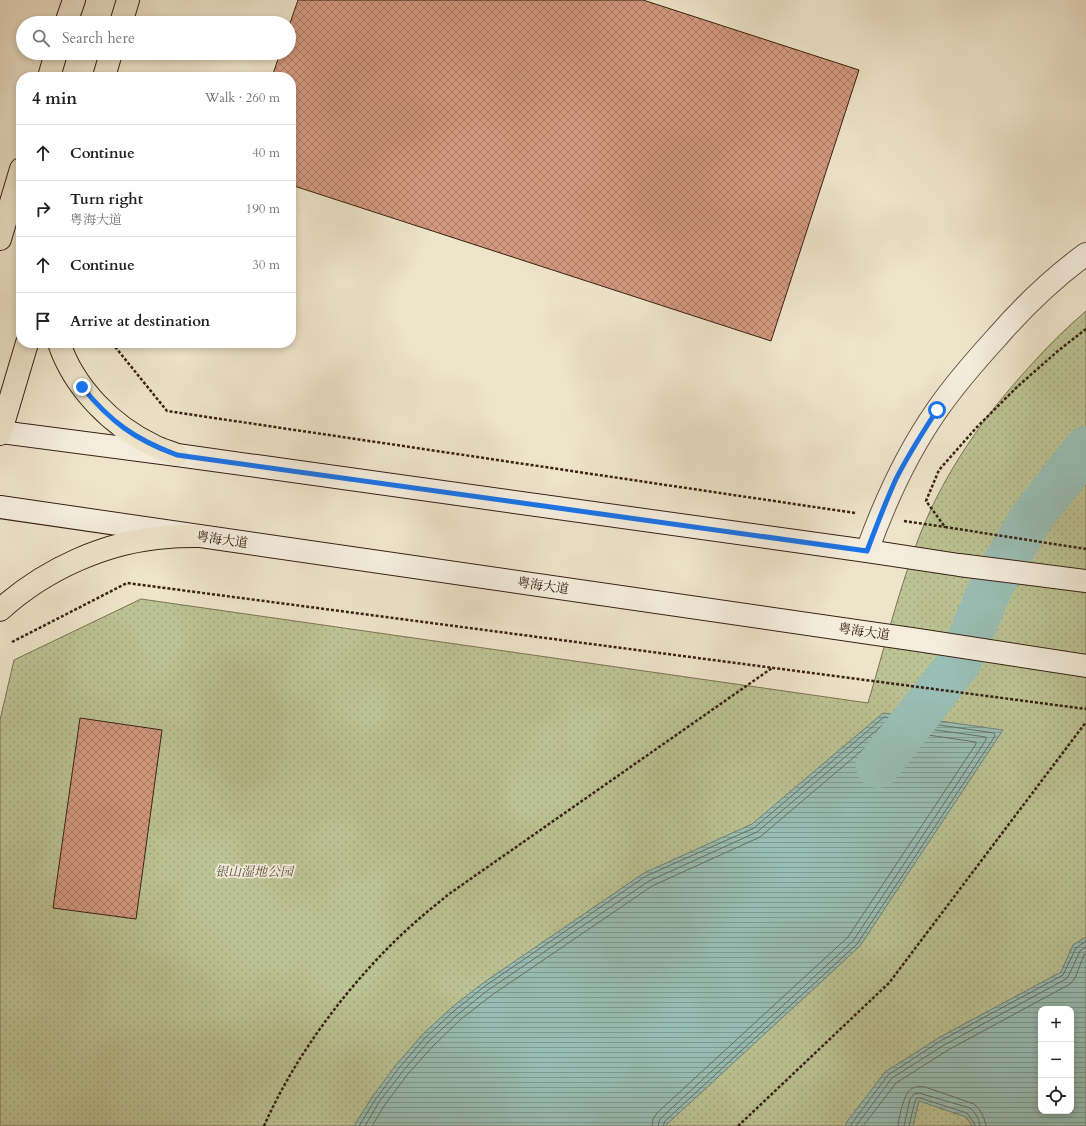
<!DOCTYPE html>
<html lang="en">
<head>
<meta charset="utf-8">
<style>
  body { margin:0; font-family:Cardo,"Noto Serif SC",serif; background:#f6f6f6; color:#202124 }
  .controls { position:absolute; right:12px; bottom:12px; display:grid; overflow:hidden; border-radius:8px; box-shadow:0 2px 6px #0003 }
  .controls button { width:36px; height:36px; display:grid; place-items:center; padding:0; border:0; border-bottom:1px solid #e0e0e0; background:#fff; color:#202124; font:20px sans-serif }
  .stop { position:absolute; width:12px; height:12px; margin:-9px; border:3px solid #1a73e8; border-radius:50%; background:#fff }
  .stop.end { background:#1a73e8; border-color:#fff; box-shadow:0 1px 4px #0008 }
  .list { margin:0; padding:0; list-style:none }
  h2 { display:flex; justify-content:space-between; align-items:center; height:52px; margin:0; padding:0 16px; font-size:17px }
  h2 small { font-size:13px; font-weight:400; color:#757577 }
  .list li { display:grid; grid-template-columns:26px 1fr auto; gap:12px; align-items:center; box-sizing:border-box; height:56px; padding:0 16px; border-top:1px solid #e0e0e0 }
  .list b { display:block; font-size:15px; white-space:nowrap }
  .list p { margin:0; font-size:13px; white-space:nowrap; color:#757577 }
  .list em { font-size:13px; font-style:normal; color:#757577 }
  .icon { flex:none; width:22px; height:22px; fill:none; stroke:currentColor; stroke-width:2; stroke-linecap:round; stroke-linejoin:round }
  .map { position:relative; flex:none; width:1086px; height:1126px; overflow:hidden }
  .search { position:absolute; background:#fff; box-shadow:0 2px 6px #0003; left:16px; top:16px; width:280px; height:44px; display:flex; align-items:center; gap:10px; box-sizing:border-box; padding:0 14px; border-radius:22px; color:#757577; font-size:15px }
  .panel { position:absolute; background:#fff; box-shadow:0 2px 6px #0003; left:16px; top:72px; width:280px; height:276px; border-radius:16px }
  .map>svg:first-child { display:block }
  .park { fill:url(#park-dots); stroke:#7a7254; fill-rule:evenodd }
  .water { fill:url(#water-rules); stroke:#728075; fill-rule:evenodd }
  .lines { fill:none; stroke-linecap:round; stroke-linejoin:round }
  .shore { stroke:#687064; stroke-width:1 }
  .river { stroke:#99bfb6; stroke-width:44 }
  .building { fill:url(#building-cross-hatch); stroke:#372113 }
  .minor-casing { stroke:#655241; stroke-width:24 }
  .secondary-casing { stroke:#372113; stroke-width:24 }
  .primary-casing { stroke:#372113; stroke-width:24 }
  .path { stroke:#372113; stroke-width:2.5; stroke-dasharray:3 2; stroke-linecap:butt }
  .minor { stroke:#f4eddd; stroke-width:22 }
  .secondary { stroke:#f4eddd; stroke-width:22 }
  .primary { stroke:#eee4ca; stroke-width:22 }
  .route { stroke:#1a73e8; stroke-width:5 }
  .labels { text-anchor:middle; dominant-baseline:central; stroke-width:3.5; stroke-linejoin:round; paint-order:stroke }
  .street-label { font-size:13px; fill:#372113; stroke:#f4eddd }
  .park-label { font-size:13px; font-style:italic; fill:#5f523a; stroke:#f4eddd }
</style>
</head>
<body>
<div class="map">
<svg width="1086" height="1126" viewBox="0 0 1086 1126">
  <defs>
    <pattern id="park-dots" width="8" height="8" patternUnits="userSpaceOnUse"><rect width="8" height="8" fill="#bcc394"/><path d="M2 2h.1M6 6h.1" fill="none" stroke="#a2a77f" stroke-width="1.8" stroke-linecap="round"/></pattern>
    <pattern id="water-rules" width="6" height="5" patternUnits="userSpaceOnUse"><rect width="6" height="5" fill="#99bfb6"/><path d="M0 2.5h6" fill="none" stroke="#7e9b93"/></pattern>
    <pattern id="building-cross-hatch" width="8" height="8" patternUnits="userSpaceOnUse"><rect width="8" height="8" fill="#d39980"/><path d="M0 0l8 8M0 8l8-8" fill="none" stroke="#ac7c68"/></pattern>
  </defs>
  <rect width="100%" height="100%" fill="#eee4ca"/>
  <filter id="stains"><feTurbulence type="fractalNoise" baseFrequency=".005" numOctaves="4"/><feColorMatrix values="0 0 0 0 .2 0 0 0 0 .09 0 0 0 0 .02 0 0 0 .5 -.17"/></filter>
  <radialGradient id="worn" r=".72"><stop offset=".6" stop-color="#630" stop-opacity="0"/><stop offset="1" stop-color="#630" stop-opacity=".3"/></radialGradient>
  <!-- park -->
  <path class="park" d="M1086,311V1126H0V720L14,660L141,599L868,703C885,646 899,588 921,532C946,470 985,415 1030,366C1047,347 1066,328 1086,311ZM1041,1009H1071V1111H1041Z"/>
  <!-- water -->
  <path class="water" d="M883,713L1003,730L860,946L665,1126H354L372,1097L396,1065L422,1035L451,1008L483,983L644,873L752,824Z
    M1086,937V1126H972L966,1117L919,1101L913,1126H846V1123L885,1072L940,1037L1061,972L1073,945ZM1041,1009H1071V1111H1041Z"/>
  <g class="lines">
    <!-- shore -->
    <path class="shore" d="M359,1126L375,1100L399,1068L425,1038L454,1011L485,986L646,876L754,828L884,717L994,733L995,736L857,944L665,1121L663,1126
      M365,1126L379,1102L403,1071L429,1041L457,1015L488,990L649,881L757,832L885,723L986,737V740L853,941L661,1118L659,1121L658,1126
      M372,1126L384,1106L407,1075L433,1046L461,1019L492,995L652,886L760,837L887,729L976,742V744L848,937L657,1113L653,1119L652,1126
      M850,1126L888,1075L942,1040L1063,975L1076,948L1086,941
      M856,1126L892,1078L944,1045L1066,979L1069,975L1080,951L1086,947
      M863,1126L896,1083L948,1050L1070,984L1075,978L1084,955L1086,954
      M898,1126C898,1121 900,1116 901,1110C905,1097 907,1084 925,1087L974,1104C980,1109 985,1118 986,1126
      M904,1126L910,1099L914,1094L919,1093L970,1108C975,1112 980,1120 980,1126
      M909,1126L915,1101L917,1098H920L967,1113L974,1123L975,1126"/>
    <!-- river -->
    <path class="river" d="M878,766L959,663L991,587L1032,517L1086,448"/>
  </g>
  <!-- building -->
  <path class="building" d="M298,0H643L859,70L771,341L291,185V77H272L280,53H289V26Z
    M80,718L162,730L136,919L53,908Z"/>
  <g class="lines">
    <!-- minor casing -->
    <g class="minor-casing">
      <path id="minor" d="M867,551C885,501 907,453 937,410C955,384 976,360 997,337C1024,306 1053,278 1086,254"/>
    </g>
    <!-- secondary casing -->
    <g class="secondary-casing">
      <path id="secondary" d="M0,432L177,455L867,551L959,565L1086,581
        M0,507L918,640L1086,666"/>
    </g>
    <!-- primary casing -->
    <g class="primary-casing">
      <path id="primary" d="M66,23L74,0
        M121,23L128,0
        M49,77L56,53
        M104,77L111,53
        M0,239L21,169
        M59,343C74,388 112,426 154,446C162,450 170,452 177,455
        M0,434L27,343
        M0,610C45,569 107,541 168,537C177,536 187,536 196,536"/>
    </g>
    <!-- path -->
    <path class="path" d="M1086,329L1059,350L1017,387L977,427L939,470L926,501L945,527L1086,549
      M112,343L167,411L855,513
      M904,521L945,527
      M12,642L127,583L1086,709
      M264,1126C296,1053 353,978 412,925C424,914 437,904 449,894L772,668
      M738,1126L889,983L1086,722"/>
    <!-- minor -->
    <use href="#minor" class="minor"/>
    <!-- secondary -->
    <use href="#secondary" class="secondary"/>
    <!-- primary -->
    <use href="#primary" class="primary"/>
  </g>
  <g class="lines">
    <!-- route -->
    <path class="route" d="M82,387C111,422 134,439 177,455L867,551C876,527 885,503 896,479C908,455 923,432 937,410"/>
  </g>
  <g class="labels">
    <!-- street labels -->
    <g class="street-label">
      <text transform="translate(222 540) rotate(8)">粤海大道</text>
      <text transform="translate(543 586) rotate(8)">粤海大道</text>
      <text transform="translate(864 632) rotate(8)">粤海大道</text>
    </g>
    <!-- park labels -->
    <g class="park-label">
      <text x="254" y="872">银山湿地公园</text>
    </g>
  </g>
  <rect width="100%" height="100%" filter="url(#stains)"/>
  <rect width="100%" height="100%" fill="url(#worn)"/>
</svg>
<div class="controls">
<button>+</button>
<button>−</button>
<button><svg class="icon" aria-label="locate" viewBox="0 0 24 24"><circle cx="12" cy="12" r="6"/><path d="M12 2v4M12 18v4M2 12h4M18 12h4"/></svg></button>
</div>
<div class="stop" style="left:937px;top:410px"></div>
<div class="stop end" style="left:82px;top:387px"></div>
<div class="search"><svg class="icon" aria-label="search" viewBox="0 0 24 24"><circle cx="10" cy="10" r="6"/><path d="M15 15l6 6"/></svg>Search here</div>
<section class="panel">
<h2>4 min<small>Walk · 260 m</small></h2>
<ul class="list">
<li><svg class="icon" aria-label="ahead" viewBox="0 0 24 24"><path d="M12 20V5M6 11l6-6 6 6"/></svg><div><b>Continue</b></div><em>40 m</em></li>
<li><svg class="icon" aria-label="right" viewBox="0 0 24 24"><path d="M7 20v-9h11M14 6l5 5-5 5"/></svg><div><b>Turn right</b><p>粤海大道</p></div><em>190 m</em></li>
<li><svg class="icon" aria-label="ahead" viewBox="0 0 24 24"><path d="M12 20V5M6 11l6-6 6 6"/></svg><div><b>Continue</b></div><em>30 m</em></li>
<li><svg class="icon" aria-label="arrive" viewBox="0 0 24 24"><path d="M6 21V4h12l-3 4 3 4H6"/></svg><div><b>Arrive at destination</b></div></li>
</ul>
</section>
</div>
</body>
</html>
